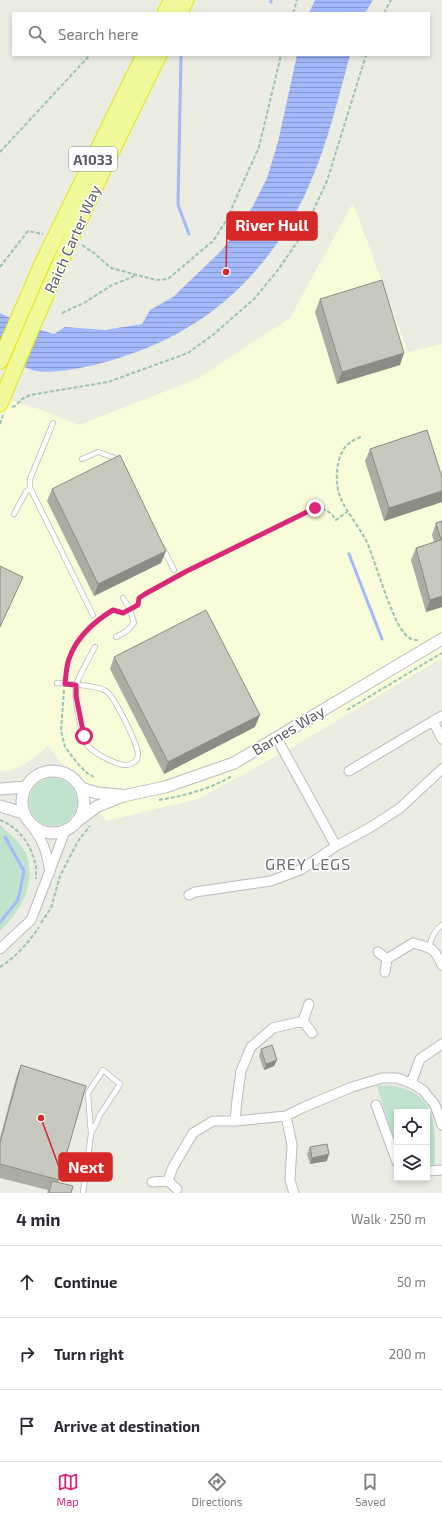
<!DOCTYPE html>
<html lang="en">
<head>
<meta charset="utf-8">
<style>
  body { margin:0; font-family:"Exo 2",sans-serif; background:#f2f2f3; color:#2b2b33 }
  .controls { position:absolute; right:12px; bottom:12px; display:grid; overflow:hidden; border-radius:0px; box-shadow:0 2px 6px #0003 }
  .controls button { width:36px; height:36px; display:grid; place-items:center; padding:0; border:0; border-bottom:1px solid #e1e1e2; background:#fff; color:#2b2b33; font:20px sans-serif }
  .stop { position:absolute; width:12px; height:12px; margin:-9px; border:3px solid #db2777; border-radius:50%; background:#fff }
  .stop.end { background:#db2777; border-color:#fff; box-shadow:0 1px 4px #0008 }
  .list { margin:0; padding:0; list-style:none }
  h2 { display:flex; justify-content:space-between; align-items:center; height:52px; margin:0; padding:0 16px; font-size:17px }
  h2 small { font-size:13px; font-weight:400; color:#7c7c81 }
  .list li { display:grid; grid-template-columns:26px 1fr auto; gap:12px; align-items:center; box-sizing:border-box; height:72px; padding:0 16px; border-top:1px solid #e1e1e2 }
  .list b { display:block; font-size:15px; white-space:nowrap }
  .list em { font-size:13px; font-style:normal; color:#7c7c81 }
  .icon { flex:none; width:22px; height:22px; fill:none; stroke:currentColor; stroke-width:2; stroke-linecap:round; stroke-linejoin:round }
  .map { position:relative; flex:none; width:442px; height:1193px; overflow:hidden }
  .search { position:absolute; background:#fff; box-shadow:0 2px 6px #0003; left:12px; right:12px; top:12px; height:44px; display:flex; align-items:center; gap:10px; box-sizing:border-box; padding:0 14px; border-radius:0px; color:#7c7c81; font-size:15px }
  .sheet { height:268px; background:#fff }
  nav { display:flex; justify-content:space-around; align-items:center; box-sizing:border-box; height:56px; border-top:1px solid #e1e1e2; background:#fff; font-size:11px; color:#7c7c81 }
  nav a { display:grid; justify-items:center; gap:2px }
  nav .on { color:#db2777 }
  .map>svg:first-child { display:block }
  .commercial { fill:#f9fcd8 }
  .green { fill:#bfe4cb }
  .water { fill:url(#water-rules) }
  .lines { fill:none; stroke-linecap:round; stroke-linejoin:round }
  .stream { stroke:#a3b9fb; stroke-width:3 }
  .service-casing { stroke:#babac0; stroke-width:6 }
  .minor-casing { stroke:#babac0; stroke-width:11 }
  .tertiary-casing { stroke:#babac0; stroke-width:13 }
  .trunk-casing { stroke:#e5e609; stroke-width:17 }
  .path { stroke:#99c4b3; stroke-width:2; stroke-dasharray:4 2; stroke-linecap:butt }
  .service { stroke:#fff; stroke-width:4.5 }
  .minor { stroke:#fff; stroke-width:9 }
  .tertiary { stroke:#fff; stroke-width:11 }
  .trunk { stroke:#f0fa9a; stroke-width:15 }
  .wall { fill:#abaca3 }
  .shaded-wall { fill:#8b8c85 }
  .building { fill:#c7c8be; stroke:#8b8c85 }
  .route { stroke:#db2777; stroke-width:5 }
  .labels { text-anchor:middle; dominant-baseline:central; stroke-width:3; stroke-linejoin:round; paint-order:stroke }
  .shield { fill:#fff; stroke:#8c8c91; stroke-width:1 }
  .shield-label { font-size:14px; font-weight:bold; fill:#5a5b62 }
  .street-label { font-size:15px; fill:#5a5b62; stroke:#fff }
  .neighbourhood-label { font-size:16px; letter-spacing:1px; fill:#6b6d74; stroke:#fff }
  .leader { fill:none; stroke:#d62828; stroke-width:1.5 }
  .callout-dot { fill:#d62828; stroke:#fff; stroke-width:1.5 }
  .callout { fill:#d62828; stroke:#d62828; stroke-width:1.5 }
  .callout-label { font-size:16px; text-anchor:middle; font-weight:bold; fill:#fff }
</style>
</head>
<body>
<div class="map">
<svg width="442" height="1193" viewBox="0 0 442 1193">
  <defs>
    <pattern id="water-rules" width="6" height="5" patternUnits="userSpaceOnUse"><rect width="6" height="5" fill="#a3b9fb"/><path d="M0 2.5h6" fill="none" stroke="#8899cf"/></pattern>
  </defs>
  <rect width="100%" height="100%" fill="#ecede2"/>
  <!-- commercial -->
  <path class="commercial" d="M353,203L408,352L442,344V658L289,749L198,799L106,821L48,746L27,763L10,771L0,770V398L39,409L79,425L197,379L290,318Z"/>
  <!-- green -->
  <path class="green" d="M29 802a24 24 0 1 1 48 0a24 24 0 1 1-48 0Z
    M0,825C10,834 21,843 27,855C28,858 28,862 29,865C33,891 18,913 0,931Z
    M389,1085C438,1093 435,1122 435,1164L427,1165V1112H397V1152L377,1086Z"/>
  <!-- water -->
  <path class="water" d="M315,0H373L365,13H309Z
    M297,55H350C339,95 329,138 313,176C279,261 216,326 128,355C106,363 59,375 36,371C24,368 12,361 0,356V313L25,325L54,334L65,327L105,330L142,324L150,310L173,297L221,251L239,227L253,206L267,178L278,142Z"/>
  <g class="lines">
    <!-- stream -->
    <path class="stream" d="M271,0V2
      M181,55L178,205L189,234
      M349,554L382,639
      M0,922L18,900L24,871L5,837"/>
    <!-- service casing -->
    <g class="service-casing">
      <path id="service" d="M53,423L30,479V488L93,615
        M82,459L98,452L115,458L117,462
        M14,514L26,492L30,488
        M163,548L174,570
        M116,637L127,631L134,623L130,609L123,598
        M57,683C69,684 97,685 106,691C115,697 137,743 138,754C138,754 137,760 137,760C134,762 131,765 126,765C116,765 94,753 88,746C81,736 74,698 76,686C78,676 90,657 95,647
        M429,947C431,939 434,930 442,925
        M83,1193L91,1134L100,1115L120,1084L103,1070L88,1093L91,1134"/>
    </g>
    <!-- minor casing -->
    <g class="minor-casing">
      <path id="minor" d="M433,721L442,716
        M276,737L336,846
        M349,771L433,721L442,739
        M31,825C44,842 46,850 50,872
        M189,895L195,892L271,881L302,869L336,846L371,827L400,808L442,769
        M0,949L31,920L65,831
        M378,952L387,959L385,972
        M387,959L413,943C431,948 434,947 442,965
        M309,1004L303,1021L312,1033
        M411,1083L420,1059L442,1044
        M376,1105L397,1162
        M286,1116L292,1145L290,1180L294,1193
        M235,1121L237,1100L241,1071L251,1047L273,1028L303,1021
        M427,1171L442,1170
        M168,1181L173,1167L193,1133L213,1121H235L286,1116L304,1107L352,1087L382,1078H397L411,1083L423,1090L435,1105L442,1125
        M152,1182L168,1181L177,1189"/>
    </g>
    <!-- tertiary casing -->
    <g class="tertiary-casing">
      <path id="tertiary" d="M22 802a31 31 0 1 1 62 0a31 31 0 1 1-62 0Z
        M81,788L97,793L120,795
        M0,789L26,787
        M0,806L23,813
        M79,820L96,807L123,796L165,787L234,763L442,639"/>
    </g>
    <!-- trunk casing -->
    <g class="trunk-casing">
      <path id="trunk" d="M165,13L172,0
        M180,13L186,0
        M0,361L42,264L144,55
        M0,404C48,286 102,169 159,55"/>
    </g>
    <!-- path -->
    <path class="path" d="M293,13L297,0
      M384,13L391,0
      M0,152L90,55
      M82,245L94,253L111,268L156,280L168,279L213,241L226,221L259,147L281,55
      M0,267L28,231L43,234
      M62,313L84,303L112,285L137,275
      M12,407L15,406L22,399L30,395L108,382L188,353L214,334L254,299L278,270L302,235L327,181L366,55
      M0,424L3,415
      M361,437C349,441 342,448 339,460C329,502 355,514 369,547C378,572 386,598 397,622C402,630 407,641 418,640
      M181,574L315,508C326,509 330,511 336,520L347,512
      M136,605L139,598L175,577
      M99,619L113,610L124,612
      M66,676C67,653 82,638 96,622
      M64,690L61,731L65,747L78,764L87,773L94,777
      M347,710L442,653
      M159,800C184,796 210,789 232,776
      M0,820C18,827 31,844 35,863C37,868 36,874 36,879
      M41,923L51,908L60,876L78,841L90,826
      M0,967C16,957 29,942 39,927"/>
    <!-- service -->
    <use href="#service" class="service"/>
    <!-- minor -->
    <use href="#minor" class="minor"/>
    <!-- tertiary -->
    <use href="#tertiary" class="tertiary"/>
    <!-- trunk -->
    <use href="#trunk" class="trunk"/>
  </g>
  <!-- wall -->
  <path class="wall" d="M320,299L400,365L337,384L315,312Z
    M370,449L442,502L384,521L365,461Z
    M52,489L161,563L94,596L47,501Z
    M442,521V607L426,612L411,560L416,548L434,542L432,535L436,523Z
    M114,657L255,727L164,774L110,669Z
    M261,1049L277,1060L274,1066L264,1070L259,1056Z
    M21,1065L86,1086L58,1183L71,1193H47L48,1190L0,1178V1138L16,1078Z
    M310,1147L327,1161L310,1164L307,1154Z"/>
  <!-- shaded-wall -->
  <path class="shaded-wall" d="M404,353L400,365L337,384L342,372Z
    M442,491V502L384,521L389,508Z
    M166,551L161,563L94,596L98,584Z
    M442,596V607L426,612L430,600Z
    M260,715L255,727L164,774L168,762Z
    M277,1060L274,1066L264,1070L266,1064Z
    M329,1154L327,1161L310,1164L312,1158Z"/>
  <!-- building -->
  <path class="building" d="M382,280L404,353L342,372L320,299Z
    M427,430L442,477V491L389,508L370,449Z
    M120,455L166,551L98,584L52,489Z
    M442,521V596L430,600L416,548L441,540L436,523Z
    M0,566L23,577L0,627Z
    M206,610L260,715L168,762L114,657Z
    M272,1045L277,1060L266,1064L261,1049Z
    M21,1065L86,1086L59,1180L0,1164V1143Z
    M327,1144L329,1154L312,1158L310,1147Z
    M52,1181L73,1186L71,1193H49Z"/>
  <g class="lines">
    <!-- route -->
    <path class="route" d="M84,736L76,696V685L65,684C66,676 66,667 69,659C76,638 95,621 113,610L123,613L138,605L139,598L145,594L185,572L315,508"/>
  </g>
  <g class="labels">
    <!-- shield labels -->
    <rect class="shield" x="69" y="147" width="48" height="24" rx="3"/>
    <g class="shield-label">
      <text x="93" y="159">A1033</text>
    </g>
    <!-- street labels -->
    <g class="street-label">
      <text transform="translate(72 239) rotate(-66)">Raich Carter Way</text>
      <text transform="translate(288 730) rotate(-31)">Barnes Way</text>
    </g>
    <!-- neighbourhood labels -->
    <g class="neighbourhood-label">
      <text x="308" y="863">GREY LEGS</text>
    </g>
  </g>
  <!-- callouts -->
  <path class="leader" d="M226 272L227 226M41 1118L59 1167"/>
  <g class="callout-dot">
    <circle cx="226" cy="272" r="4"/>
    <circle cx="41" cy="1118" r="4"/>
  </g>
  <g class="callout">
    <rect x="227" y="212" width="90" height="28" rx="4"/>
    <rect x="59" y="1153" width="53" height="28" rx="4"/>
  </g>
  <g class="callout-label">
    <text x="272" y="231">River Hull</text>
    <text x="86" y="1173">Next</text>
  </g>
</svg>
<div class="controls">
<button><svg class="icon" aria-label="locate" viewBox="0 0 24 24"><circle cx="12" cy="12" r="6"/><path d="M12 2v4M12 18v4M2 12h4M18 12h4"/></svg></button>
<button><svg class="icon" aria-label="layers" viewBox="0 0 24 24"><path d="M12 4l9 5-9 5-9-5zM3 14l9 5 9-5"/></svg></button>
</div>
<div class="stop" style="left:84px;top:736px"></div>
<div class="stop end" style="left:315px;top:508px"></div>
<div class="search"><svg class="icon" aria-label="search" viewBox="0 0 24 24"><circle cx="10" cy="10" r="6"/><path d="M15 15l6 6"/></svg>Search here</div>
</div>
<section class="sheet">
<h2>4 min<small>Walk · 250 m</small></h2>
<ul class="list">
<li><svg class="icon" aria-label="ahead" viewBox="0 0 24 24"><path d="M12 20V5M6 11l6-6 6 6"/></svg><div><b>Continue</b></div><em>50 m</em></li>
<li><svg class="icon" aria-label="right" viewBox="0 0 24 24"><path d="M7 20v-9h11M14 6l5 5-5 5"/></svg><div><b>Turn right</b></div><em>200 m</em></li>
<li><svg class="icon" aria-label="arrive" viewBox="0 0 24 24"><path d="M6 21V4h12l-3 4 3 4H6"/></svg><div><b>Arrive at destination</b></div></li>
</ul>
</section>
<nav>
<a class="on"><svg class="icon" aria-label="map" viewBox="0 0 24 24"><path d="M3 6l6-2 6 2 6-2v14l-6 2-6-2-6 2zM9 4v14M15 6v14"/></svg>Map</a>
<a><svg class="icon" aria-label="directions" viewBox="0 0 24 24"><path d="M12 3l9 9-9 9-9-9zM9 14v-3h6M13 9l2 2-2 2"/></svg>Directions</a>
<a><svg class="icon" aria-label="saved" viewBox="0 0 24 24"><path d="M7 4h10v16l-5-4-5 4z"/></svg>Saved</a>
</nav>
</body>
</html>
